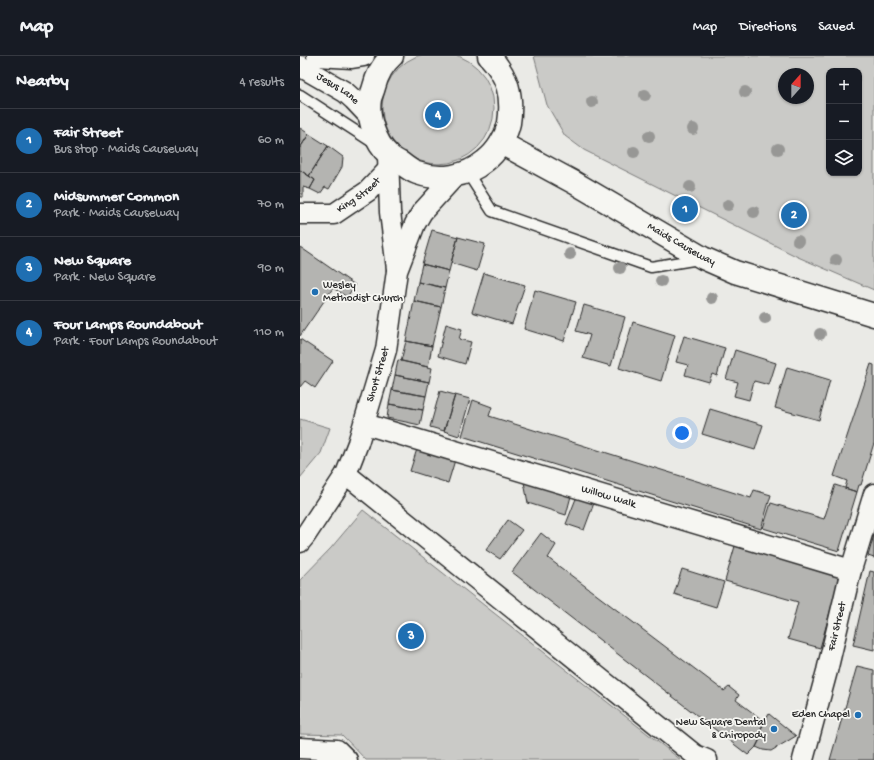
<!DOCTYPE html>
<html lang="en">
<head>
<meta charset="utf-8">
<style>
  body { margin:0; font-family:"Gochi Hand",sans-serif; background:#242831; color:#f1f3f6 }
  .controls { position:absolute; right:12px; top:12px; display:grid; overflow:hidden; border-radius:8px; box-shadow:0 1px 3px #0004 }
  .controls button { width:36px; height:36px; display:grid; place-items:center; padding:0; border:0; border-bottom:1px solid #363941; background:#171b24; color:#f1f3f6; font:20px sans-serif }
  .compass { position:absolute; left:478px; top:12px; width:36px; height:36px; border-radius:50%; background:#171b24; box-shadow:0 1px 3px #0004; rotate:21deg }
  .you { position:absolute; left:382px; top:377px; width:14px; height:14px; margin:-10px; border:3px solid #fff; border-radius:50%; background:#1a73e8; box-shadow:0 0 0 6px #1a73e833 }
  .badge { display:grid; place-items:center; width:26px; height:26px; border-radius:50%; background:#1f6fb2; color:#fff; font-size:13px; font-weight:700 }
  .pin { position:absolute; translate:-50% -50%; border:2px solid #fff; box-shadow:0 1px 4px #0006 }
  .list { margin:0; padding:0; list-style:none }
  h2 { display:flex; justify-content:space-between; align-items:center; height:52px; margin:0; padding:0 16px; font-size:17px }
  h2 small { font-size:13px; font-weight:400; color:#9ea1a6 }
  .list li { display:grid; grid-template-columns:26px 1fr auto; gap:12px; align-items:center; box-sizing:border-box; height:64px; padding:0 16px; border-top:1px solid #363941 }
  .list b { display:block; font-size:15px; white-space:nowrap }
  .list p { margin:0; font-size:13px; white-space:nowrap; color:#9ea1a6 }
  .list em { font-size:13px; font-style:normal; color:#9ea1a6 }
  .icon { flex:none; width:22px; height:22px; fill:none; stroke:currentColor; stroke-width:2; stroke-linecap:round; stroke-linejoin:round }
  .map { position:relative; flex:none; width:574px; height:704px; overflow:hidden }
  header { display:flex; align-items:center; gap:24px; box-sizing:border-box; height:56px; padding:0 20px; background:#171b24; border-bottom:1px solid #363941 }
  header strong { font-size:19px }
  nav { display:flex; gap:22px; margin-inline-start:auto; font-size:14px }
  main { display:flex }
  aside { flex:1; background:#171b24 }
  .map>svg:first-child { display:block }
  .green { fill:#cacac7; stroke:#7a7a79; fill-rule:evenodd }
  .building { fill:#b4b4b1; stroke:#2b2b2b }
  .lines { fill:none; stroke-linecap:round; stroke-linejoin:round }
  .lane-casing { stroke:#2b2b2b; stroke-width:13 }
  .street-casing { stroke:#2b2b2b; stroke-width:23 }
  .secondary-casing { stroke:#2b2b2b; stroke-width:25 }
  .lane { stroke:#f6f6f2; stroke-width:10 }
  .street { stroke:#f6f6f2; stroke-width:20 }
  .secondary { stroke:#f6f6f2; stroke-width:22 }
  .tree { fill:#979795 }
  .poi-dot { fill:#1f6fb2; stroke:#f6f6f2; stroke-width:1.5 }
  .labels { text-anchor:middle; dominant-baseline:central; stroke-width:3.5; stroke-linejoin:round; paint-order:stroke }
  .street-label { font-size:11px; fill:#2b2b2b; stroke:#f6f6f2 }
  .poi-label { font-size:11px; fill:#2b2b2b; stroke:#f6f6f2; text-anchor:end }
</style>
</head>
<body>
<header>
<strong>Map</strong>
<nav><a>Map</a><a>Directions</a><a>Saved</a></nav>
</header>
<main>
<aside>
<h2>Nearby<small>4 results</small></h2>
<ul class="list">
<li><span class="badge">1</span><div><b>Fair Street</b><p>Bus stop · Maids Causeway</p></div><em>60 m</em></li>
<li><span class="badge">2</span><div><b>Midsummer Common</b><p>Park · Maids Causeway</p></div><em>70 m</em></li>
<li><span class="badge">3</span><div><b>New Square</b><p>Park · New Square</p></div><em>90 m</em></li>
<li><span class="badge">4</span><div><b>Four Lamps Roundabout</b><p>Park · Four Lamps Roundabout</p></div><em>110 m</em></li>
</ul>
</aside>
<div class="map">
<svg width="574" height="704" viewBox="0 0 574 704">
  <rect width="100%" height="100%" fill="#eaeae6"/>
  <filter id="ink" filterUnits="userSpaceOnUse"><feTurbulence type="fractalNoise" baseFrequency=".025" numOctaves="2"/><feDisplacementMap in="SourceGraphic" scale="8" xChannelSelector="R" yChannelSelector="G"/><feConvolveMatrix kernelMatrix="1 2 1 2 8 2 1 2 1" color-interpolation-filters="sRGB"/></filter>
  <g filter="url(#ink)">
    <!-- green -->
    <path class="green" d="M82 52a56 56 0 1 1 112 0a56 56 0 1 1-112 0Z
      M234,0H574V234L498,201L284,94L265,80L247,49ZM529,15H559V117H529ZM484,18H508V42H484Z
      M0,363L30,372L21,397L0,422Z
      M63,454L381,704H66L42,679L0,678V524L31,492Z"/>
    <!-- building -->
    <path class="building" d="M0,72L9,78L0,92Z
      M9,78L28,90L9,120L0,114V92Z
      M28,90L43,101L42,111L29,133L25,131L20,138L10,133L15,124L9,120Z
      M0,114L15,124L10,133L3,131V141H0Z
      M132,174L158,181L149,215L122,208Z
      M158,181L185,188L177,215L151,207Z
      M0,191L55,229L47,241L33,232L0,280Z
      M122,208L149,215L145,232L118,226Z
      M184,217L225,229L212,268L172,256Z
      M118,226L145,232L141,251L114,245Z
      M235,234L276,246L264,285L224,273Z
      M114,245L141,251L132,290L106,285Z
      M284,249L325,261L311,310L283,302L290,279L276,275Z
      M333,266L375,279L361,325L319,312Z
      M146,268L162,273L159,283L171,286L165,308L138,300Z
      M384,280L425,292L417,320L412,318L409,326L385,319L388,309L376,306Z
      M0,283L33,305L15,332L5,325L0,331Z
      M106,285L132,290L128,311L101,305Z
      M435,294L476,307L469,329L454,325L449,344L434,340L438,326L426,323Z
      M98,304L132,312L129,326L95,319Z
      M571,308L574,309V387L561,429H559L557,436L545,432L547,425L534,420Z
      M487,311L530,324L519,364L475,352Z
      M95,319L129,326L126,340L92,334Z
      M92,334L126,340L123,354L89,348Z
      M140,335L155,339L144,375L130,371Z
      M155,339L170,343L159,380L144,375Z
      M173,344L192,351L189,360L451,442L454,434L471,439L461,473L162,380Z
      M89,348L123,354L120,369L87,362Z
      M410,353L463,369L455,394L402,378Z
      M117,393L155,404L148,427L110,415Z
      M224,426L271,440L266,459L228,447Z
      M535,429L557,436L539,495L463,472L471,447L524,463Z
      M277,440L294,447L284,474L266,468Z
      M208,464L222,474L200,503L186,494Z
      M241,477L256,489L248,502L424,635L429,631L439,639L436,644L465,666L456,681L460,683L456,691L448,699L212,516Z
      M574,479V502L568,500Z
      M435,490L540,520L520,592L488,583L498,546L425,525Z
      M382,513L424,526L416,551L374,538Z
      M570,515L574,516V594L553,589Z
      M557,610L574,614V704H530Z
      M469,658L496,680L471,695L463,694L456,691L460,683L456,681Z"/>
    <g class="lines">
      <!-- lane casing -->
      <g class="lane-casing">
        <path id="lane" d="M0,39L74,87
          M167,116L192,155L351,211L399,203"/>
      </g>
      <!-- street casing -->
      <g class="street-casing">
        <g id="street">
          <path d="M17,0L52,2L64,0"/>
          <path id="s1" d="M0,10L45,36L54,44L70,61"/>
          <path d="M88,99L90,156L97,213"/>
          <path id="s2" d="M0,158H34L68,135L89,113"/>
          <path id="s3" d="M65,368L551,514"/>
          <path d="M46,418L395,699L407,704"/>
          <path id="s4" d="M0,486L5,480L46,418L58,387L86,294L97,215L115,168L122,156L155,120"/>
          <path d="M0,692L37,694L47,704"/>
          <path id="s5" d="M503,704L527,615L551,514L574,438"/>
        </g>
      </g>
      <!-- secondary casing -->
      <g class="secondary-casing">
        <g id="secondary">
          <path d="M92,0C83,8 77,19 74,31C73,35 71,39 70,43C67,61 75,87 89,99C92,102 97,105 101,107C106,111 111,115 117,117C140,125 166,121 185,105C197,96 206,81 209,67C213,40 208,20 189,0"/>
          <path id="s6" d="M201,87L275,127L403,202L435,216L574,259"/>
        </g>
      </g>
      <!-- lane -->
      <use href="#lane" class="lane"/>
      <!-- street -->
      <use href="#street" class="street"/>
      <!-- secondary -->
      <use href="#secondary" class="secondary"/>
    </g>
    <!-- trees -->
    <g class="tree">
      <circle cx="445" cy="36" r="6"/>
      <circle cx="345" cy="39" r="6"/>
      <circle cx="292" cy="46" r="6"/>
      <circle cx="393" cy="73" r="6"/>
      <circle cx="349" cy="80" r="6"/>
      <circle cx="478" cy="93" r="6"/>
      <circle cx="334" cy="96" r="6"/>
      <circle cx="390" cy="131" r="6"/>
      <circle cx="428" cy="149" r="6"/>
      <circle cx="454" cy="156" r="6"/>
      <circle cx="498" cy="185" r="6"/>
      <circle cx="270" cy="198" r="6"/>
      <circle cx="536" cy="204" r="6"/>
      <circle cx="320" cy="212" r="6"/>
      <circle cx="361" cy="225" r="6"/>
      <circle cx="412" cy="242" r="6"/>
      <circle cx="465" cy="262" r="6"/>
      <circle cx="520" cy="278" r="6"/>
    </g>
  </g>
  <!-- markers -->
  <g class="poi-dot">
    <circle cx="15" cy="236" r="4"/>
    <circle cx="558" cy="659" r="4"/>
    <circle cx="474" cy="673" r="4"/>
  </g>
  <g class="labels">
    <!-- street labels -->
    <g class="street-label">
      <text stroke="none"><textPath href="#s1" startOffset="44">Jesus Lane</textPath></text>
      <text stroke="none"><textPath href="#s2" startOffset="65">King Street</textPath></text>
      <text stroke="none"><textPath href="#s6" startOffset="207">Maids Causeway</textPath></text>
      <text stroke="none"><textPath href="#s4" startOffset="187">Short Street</textPath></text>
      <text stroke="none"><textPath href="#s3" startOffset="254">Willow Walk</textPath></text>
      <text stroke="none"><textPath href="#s5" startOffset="138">Fair Street</textPath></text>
    </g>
    <!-- poi labels -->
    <g class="poi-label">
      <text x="23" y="230" text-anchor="start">Wesley<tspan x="23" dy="13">Methodist Church</tspan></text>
      <text x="550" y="659">Eden Chapel</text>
      <text x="466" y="667">New Square Dental<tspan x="466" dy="13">&amp; Chiropody</tspan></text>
    </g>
  </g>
</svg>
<div class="controls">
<button>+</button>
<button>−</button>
<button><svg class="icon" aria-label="layers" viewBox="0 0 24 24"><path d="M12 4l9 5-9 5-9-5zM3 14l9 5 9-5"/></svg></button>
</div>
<svg class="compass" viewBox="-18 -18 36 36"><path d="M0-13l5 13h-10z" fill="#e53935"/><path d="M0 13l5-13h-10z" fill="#9ea1a6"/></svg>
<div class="you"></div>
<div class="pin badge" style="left:385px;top:153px">1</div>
<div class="pin badge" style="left:494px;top:159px">2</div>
<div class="pin badge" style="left:111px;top:580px">3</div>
<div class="pin badge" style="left:138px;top:59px">4</div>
</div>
</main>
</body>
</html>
